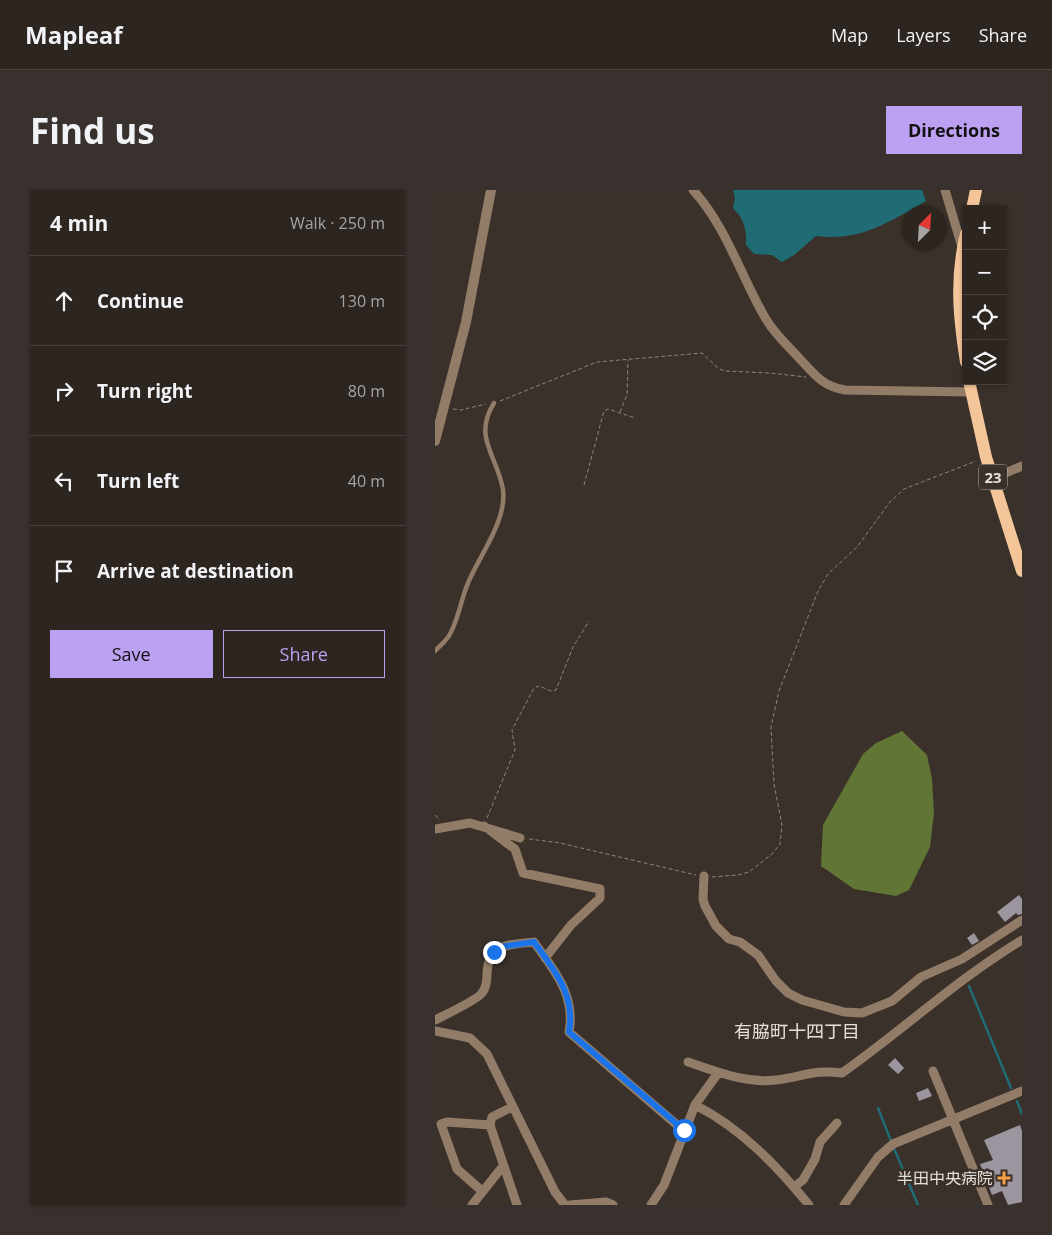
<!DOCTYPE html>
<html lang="en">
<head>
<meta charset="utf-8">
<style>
  body { margin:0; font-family:"Open Sans","Noto Sans JP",sans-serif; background:#38312d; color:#f1f3f6 }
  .controls { position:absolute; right:15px; top:15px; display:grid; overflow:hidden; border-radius:0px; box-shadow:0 1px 4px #0004 }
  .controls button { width:45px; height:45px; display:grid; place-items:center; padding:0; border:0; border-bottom:1px solid #48423e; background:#2c2520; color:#f1f3f6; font:25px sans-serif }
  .compass { position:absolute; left:467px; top:15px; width:45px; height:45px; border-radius:50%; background:#2c2520; box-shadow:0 1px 4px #0004; rotate:24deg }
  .stop { position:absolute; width:15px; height:15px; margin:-11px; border:4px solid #1a73e8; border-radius:50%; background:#fff }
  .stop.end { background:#1a73e8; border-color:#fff; box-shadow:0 1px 5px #0008 }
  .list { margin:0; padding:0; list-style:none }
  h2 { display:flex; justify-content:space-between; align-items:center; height:65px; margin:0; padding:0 20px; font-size:21px }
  h2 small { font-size:16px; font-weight:400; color:#a6a5a5 }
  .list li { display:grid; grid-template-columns:32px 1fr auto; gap:15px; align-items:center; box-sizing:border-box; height:90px; padding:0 20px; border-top:1px solid #48423e }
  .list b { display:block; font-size:19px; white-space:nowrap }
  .list em { font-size:16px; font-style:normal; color:#a6a5a5 }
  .actions { display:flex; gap:10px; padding:15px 20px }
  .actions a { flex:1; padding:11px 0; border:1px solid #bca0f2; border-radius:0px; text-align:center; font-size:18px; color:#bca0f2 }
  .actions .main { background:#bca0f2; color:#111 }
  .icon { flex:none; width:28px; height:28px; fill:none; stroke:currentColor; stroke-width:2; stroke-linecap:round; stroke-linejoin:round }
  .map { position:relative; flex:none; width:587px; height:1015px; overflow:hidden; border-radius:0px }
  header { display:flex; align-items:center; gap:30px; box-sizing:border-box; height:70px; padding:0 25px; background:#2c2520; border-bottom:1px solid #48423e }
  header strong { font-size:24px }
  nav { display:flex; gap:28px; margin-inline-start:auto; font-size:18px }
  .intro { display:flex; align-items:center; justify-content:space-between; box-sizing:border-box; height:120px; padding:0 30px }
  h1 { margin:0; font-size:35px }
  .button { padding:12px 22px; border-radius:0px; background:#bca0f2; color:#111; font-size:18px; font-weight:700 }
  main { display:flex; gap:30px; padding:0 30px }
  aside { flex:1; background:#2c2520; border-radius:0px; box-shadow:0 1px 4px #0004 }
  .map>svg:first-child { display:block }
  .forest { fill:#617535 }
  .water { fill:#1f6c75 }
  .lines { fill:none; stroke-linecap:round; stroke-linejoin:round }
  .stream { stroke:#1f6c75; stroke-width:2.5 }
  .building { fill:#9b95a0 }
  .path { stroke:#8c847e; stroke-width:1; stroke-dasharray:4 2.5; stroke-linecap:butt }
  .service { stroke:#937c67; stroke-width:4.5 }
  .minor { stroke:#937c67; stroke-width:9 }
  .tertiary { stroke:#937c67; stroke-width:10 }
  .primary { stroke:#f4c599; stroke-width:12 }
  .route { stroke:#1a73e8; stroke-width:6 }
  .poi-dot { fill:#f7a148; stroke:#3a312a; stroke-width:2 }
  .labels { text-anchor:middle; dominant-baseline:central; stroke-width:5; stroke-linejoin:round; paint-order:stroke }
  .shield { fill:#3a312a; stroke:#b2aca7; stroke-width:1 }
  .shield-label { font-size:15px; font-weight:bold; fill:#e6e0dc }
  .poi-label { font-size:16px; fill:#e6e0dc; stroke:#3a312a; text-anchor:end }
  .neighbourhood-label { font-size:18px; fill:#e6e0dc; stroke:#3a312a }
</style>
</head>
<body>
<header>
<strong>Mapleaf</strong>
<nav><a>Map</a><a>Layers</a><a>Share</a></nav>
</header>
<div class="intro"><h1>Find us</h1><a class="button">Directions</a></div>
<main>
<aside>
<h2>4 min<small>Walk · 250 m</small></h2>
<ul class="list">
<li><svg class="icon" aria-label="ahead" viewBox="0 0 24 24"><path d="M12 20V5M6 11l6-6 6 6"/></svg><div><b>Continue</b></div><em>130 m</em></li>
<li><svg class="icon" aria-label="right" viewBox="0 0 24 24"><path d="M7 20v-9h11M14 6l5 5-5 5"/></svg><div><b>Turn right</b></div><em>80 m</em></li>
<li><svg class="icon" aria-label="left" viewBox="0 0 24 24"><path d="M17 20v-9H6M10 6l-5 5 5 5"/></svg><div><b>Turn left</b></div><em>40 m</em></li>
<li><svg class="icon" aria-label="arrive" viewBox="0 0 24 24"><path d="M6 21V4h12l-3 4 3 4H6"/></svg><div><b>Arrive at destination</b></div></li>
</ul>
<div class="actions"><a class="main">Save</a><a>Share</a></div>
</aside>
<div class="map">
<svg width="587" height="1015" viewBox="0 0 587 1015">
  <rect width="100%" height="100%" fill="#3a312a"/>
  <!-- forest -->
  <path class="forest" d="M467,541L492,565L497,589L499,623L495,657L474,700L461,706L419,699L386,676L388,635L428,564L441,553Z"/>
  <!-- water -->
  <path class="water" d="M298,0H487L491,11C454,32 425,52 381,46L359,65L347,72L337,65L319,64L311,55C312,40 309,29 298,18L300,8Z"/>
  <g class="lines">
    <!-- stream -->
    <path class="stream" d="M534,796L576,898
      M582,911L587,924
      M443,918L456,951
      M458,956L483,1015"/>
  </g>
  <!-- building -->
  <path class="building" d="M584,705L587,709V724L583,725L581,723L570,732L562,722Z
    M539,743L544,751L537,755L532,748Z
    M460,868L469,878L463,884L453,875Z
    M493,898L497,906L484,911L481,903Z
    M585,935L587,941V1012L573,1015L567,1001L557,1005L545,974L558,970L549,950Z"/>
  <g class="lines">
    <!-- path -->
    <path class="path" d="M65,211L162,172L267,163L284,179L291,181L334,183L371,187
      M18,219L26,220L51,214
      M185,222L192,205L193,170
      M149,295L169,221L173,219L200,228
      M0,625L5,630
      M52,628L80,560L77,540L99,498L104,496L116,501L121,500L138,457L154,431
      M94,649L125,653L261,685
      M277,687L303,685L314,682L338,663L345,654L347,635L339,594L336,537L344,501L383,401L393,384L422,357L455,312L469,299L541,271"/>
    <!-- service -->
    <path class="service" d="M0,461C5,456 12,450 15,444C24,428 26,409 33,393C44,366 72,331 68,300C63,266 37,248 59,213"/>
    <!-- minor -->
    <path class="minor" d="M258,0C290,35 305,83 328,124C337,141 351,154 364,168C379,184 387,196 410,200L535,202
      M510,0L527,57
      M559,288L587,276
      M49,636L80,659L88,683L165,699V708L136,735L110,768
      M0,639L35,633L85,648
      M269,686L268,709L270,716L281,736L294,749L305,752L323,765L341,791L353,803L367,810L409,822L427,823L457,811L486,787L527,769L587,730
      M0,830C10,825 42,810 47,803C51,798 52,791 52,784C53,753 73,755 99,752C119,780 141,805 134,842L249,941
      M0,841L35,848L52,864L120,1002L130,1015
      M253,872C281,881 311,894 341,890C367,887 379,879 407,883C468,840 522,789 587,750
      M498,881L553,1015
      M260,915C306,938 342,976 374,1015
      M55,935L82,1015
      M359,997L368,990L380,969L385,952L402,933
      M47,1001L22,979L6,934L12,932L55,935L57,927L77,917
      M37,1015L68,976
      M135,1015L171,1012L178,1015
      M216,1015L229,995L260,915L283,883
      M409,1015L443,967L458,954L587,901"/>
    <!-- tertiary -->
    <path class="tertiary" d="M0,251L31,132L56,0"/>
    <!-- primary -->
    <path class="primary" d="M537,19L541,0
      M531,44C520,89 524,127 531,172
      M534,191L551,267L587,381"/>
  </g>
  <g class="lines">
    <!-- route -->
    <path class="route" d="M59,762L65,757L99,752C119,780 141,805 134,842L249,940"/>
  </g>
  <!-- markers -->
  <path class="poi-dot" d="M566.5 980.5h5v5h5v5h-5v5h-5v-5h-5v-5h5z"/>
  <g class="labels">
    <!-- shield labels -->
    <rect class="shield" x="544" y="274.5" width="28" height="25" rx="4"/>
    <g class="shield-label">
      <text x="558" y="287">23</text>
    </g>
    <!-- poi labels -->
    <g class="poi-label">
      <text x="558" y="988">半田中央病院</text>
    </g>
    <!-- neighbourhood labels -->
    <g class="neighbourhood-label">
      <text x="362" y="841">有脇町十四丁目</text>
    </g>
  </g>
</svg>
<div class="controls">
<button>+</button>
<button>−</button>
<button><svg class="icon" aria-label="locate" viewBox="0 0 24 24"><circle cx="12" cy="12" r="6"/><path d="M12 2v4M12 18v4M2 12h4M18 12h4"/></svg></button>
<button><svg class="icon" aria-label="layers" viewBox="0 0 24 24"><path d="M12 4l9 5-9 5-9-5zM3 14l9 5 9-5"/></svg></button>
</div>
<svg class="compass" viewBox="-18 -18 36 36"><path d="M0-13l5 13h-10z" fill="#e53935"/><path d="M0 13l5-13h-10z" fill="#a6a5a5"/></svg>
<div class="stop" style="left:249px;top:940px"></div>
<div class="stop end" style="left:59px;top:762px"></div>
</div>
</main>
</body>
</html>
